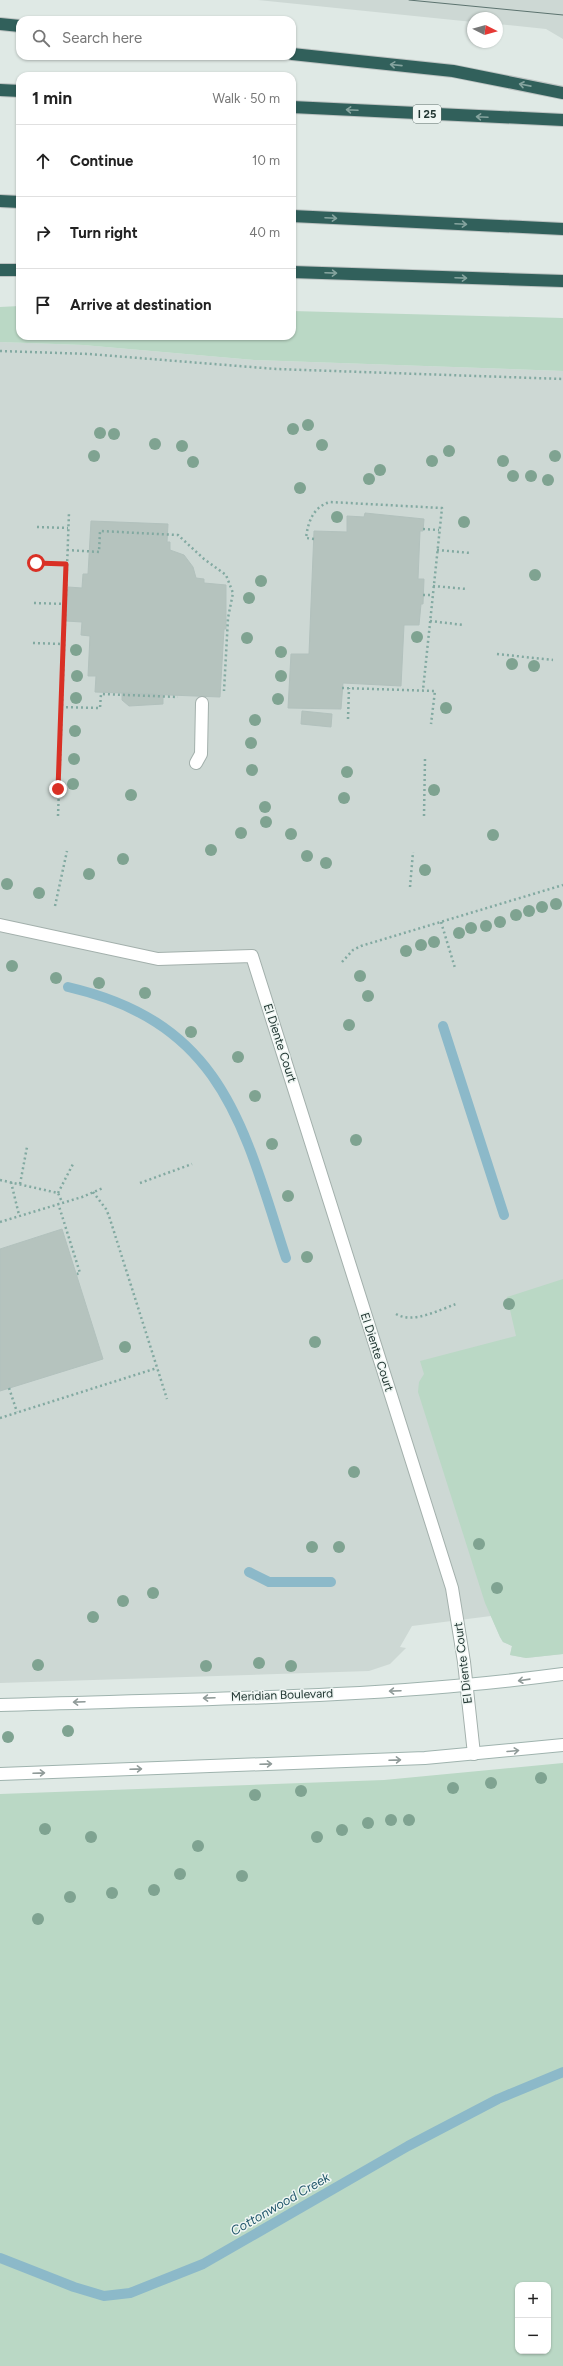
<!DOCTYPE html>
<html lang="en">
<head>
<meta charset="utf-8">
<style>
  body { margin:0; font-family:Figtree,sans-serif; background:#f2f2f2; color:#222 }
  .controls { position:absolute; right:12px; bottom:12px; display:grid; overflow:hidden; border-radius:8px; box-shadow:0 1px 3px #0004 }
  .controls button { width:36px; height:36px; display:grid; place-items:center; padding:0; border:0; border-bottom:1px solid #e0e0e0; background:#fff; color:#222; font:20px sans-serif }
  .compass { position:absolute; left:467px; top:12px; width:36px; height:36px; border-radius:50%; background:#fff; box-shadow:0 1px 3px #0004; rotate:96deg }
  .stop { position:absolute; width:12px; height:12px; margin:-9px; border:3px solid #d93025; border-radius:50%; background:#fff }
  .stop.end { background:#d93025; border-color:#fff; box-shadow:0 1px 4px #0008 }
  .list { margin:0; padding:0; list-style:none }
  h2 { display:flex; justify-content:space-between; align-items:center; height:52px; margin:0; padding:0 16px; font-size:17px }
  h2 small { font-size:13px; font-weight:400; color:#767676 }
  .list li { display:grid; grid-template-columns:26px 1fr auto; gap:12px; align-items:center; box-sizing:border-box; height:72px; padding:0 16px; border-top:1px solid #e0e0e0 }
  .list b { display:block; font-size:15px; white-space:nowrap }
  .list em { font-size:13px; font-style:normal; color:#767676 }
  .icon { flex:none; width:22px; height:22px; fill:none; stroke:currentColor; stroke-width:2; stroke-linecap:round; stroke-linejoin:round }
  .map { position:relative; flex:none; width:563px; height:2366px; overflow:hidden }
  .search { position:absolute; background:#fff; box-shadow:0 1px 3px #0004; left:16px; top:16px; width:280px; height:44px; display:flex; align-items:center; gap:10px; box-sizing:border-box; padding:0 14px; border-radius:12px; color:#767676; font-size:15px }
  .panel { position:absolute; background:#fff; box-shadow:0 1px 3px #0004; left:16px; top:72px; width:280px; height:268px; border-radius:12px }
  .map>svg:first-child { display:block }
  .built { fill:#cdd8d4 }
  .green { fill:#bad8c5; fill-rule:evenodd }
  .lines { fill:none; stroke-linecap:round; stroke-linejoin:round }
  .stream { stroke:#8cb9c9; stroke-width:10 }
  .building { fill:#b5c3be; stroke:#b2c1bd }
  .service-casing { stroke:#a3b0ac; stroke-width:14 }
  .minor-casing { stroke:#a3b0ac; stroke-width:14 }
  .secondary-casing { stroke:#9fb3ae; stroke-width:14 }
  .motorway-casing { stroke:#bdc3c2; stroke-width:14 }
  .path { stroke:#82a9a1; stroke-width:2.5; stroke-dasharray:2 3; stroke-linecap:butt }
  .service { stroke:#fff; stroke-width:12 }
  .minor { stroke:#fff; stroke-width:12 }
  .secondary { stroke:#fff; stroke-width:12 }
  .motorway { stroke:#31605b; stroke-width:12 }
  .tram { stroke:#5c736f; stroke-width:1 }
  .tree { fill:#7fa391 }
  .oneway { stroke:#86a49f }
  .oneway2 { stroke:#909b99 }
  .route { stroke:#d93025; stroke-width:5 }
  .labels { text-anchor:middle; dominant-baseline:central; stroke-width:3; stroke-linejoin:round; paint-order:stroke }
  .shield { fill:#eff6f3; stroke:#60706d; stroke-width:1 }
  .shield-label { font-size:11px; font-weight:bold; fill:#223733 }
  .street-label { font-size:12px; fill:#223733; stroke:#eff6f3 }
  .water-label { font-size:13px; font-style:italic; fill:#23586c; stroke:#eff6f3 }
</style>
</head>
<body>
<div class="map">
<svg width="563" height="2366" viewBox="0 0 563 2366">
  <rect width="100%" height="100%" fill="#dfe9e5"/>
  <!-- built -->
  <path class="built" d="M258,0H563V39L546,29L497,24V18H473V22Z
    M0,342L83,345L254,360L563,371V1654L526,1658L510,1655L512,1646L503,1642L500,1637L491,1616L412,1626L400,1647L406,1648L390,1664L369,1671L0,1683Z"/>
  <!-- green -->
  <path class="green" d="M20,306V336H292V311L563,318V371L254,360L83,345L0,342V307Z
    M563,1279V1654L526,1658L510,1655L512,1646L503,1642L500,1637L485,1603L418,1392L419,1382L424,1374L420,1361L516,1336L507,1297Z
    M563,1763V2366H0V1794L384,1780ZM518,2285H548V2351H518Z"/>
  <g class="lines">
    <!-- stream -->
    <path class="stream" d="M68,987C223,1023 243,1125 286,1258
      M443,1026L504,1215
      M249,1572L269,1582H331
      M0,2258L74,2287L104,2296L130,2293L203,2264L408,2146L498,2099L563,2072"/>
  </g>
  <!-- building -->
  <path class="building" d="M365,513L424,519L423,531H420L418,579H424L423,604H421L419,625H404L401,686L343,683L341,709L288,708L291,654H309L314,531L347,532V516L364,517Z
    M91,521L168,524L167,542H170V550L184,555L193,567L196,578L204,579V583L226,585V629H224L220,697L95,692L96,676H88L90,636L81,635L82,622L66,621L68,587L82,588L83,574H88Z
    M122,693L163,695V704L129,706L122,700Z
    M302,711L332,714L331,727L301,724Z
    M62,1229L103,1359L0,1391V1249Z"/>
  <g class="lines">
    <!-- service casing -->
    <g class="service-casing">
      <path id="service" d="M196,763L201,754L202,703"/>
    </g>
    <!-- minor casing -->
    <g class="minor-casing">
      <path id="minor" d="M0,925L158,959L252,956L452,1588L464,1662L474,1754"/>
    </g>
    <!-- secondary casing -->
    <g class="secondary-casing">
      <path id="secondary" d="M0,1705C188,1699 377,1699 563,1674
        M0,1774L425,1758L563,1745"/>
    </g>
    <!-- motorway casing -->
    <g class="motorway-casing">
      <path id="motorway" d="M0,24L20,26
        M292,54L453,71L563,93
        M0,90L20,91
        M292,107L563,120
        M0,201L20,202
        M292,216L563,229
        M0,270H20
        M292,272L563,281"/>
    </g>
    <!-- path -->
    <path class="path" d="M0,351L89,354L276,369L563,379
      M37,527L68,528
      M423,529L439,530
      M314,539L306,538C308,522 313,507 330,502L442,508L423,690
      M67,550L99,552L100,531L178,535L204,559L226,575L233,593L228,618L224,691
      M437,550L471,553
      M36,563L66,564
      M433,586L467,589
      M423,595H432
      M34,603L66,604
      M430,621L464,625
      M33,643L63,644
      M497,654L553,660
      M342,688L435,691L431,724
      M61,707L100,708L101,694L178,697
      M348,719L349,688
      M58,816L69,512
      M424,816L425,759
      M410,887L413,852
      M55,906L67,851
      M441,922L455,968
      M342,962L353,950L361,946L563,885
      M0,1180L58,1193L62,1202
      M11,1182L19,1215
      M140,1183L192,1164
      M20,1184L27,1147
      M93,1192L106,1209L109,1216L167,1399
      M58,1193L73,1164
      M58,1203L80,1273L77,1274
      M0,1222L82,1197L103,1188
      M396,1314C413,1324 439,1310 456,1304
      M9,1388L17,1412
      M0,1418L157,1368"/>
    <!-- service -->
    <use href="#service" class="service"/>
    <!-- minor -->
    <use href="#minor" class="minor"/>
    <!-- secondary -->
    <use href="#secondary" class="secondary"/>
    <!-- motorway -->
    <use href="#motorway" class="motorway"/>
    <!-- tram -->
    <path class="tram" d="M409,0L563,15"/>
  </g>
  <!-- trees -->
  <g class="tree">
    <circle cx="308" cy="425" r="6"/>
    <circle cx="293" cy="429" r="6"/>
    <circle cx="100" cy="433" r="6"/>
    <circle cx="114" cy="434" r="6"/>
    <circle cx="155" cy="444" r="6"/>
    <circle cx="322" cy="445" r="6"/>
    <circle cx="182" cy="446" r="6"/>
    <circle cx="449" cy="451" r="6"/>
    <circle cx="94" cy="456" r="6"/>
    <circle cx="555" cy="456" r="6"/>
    <circle cx="432" cy="461" r="6"/>
    <circle cx="503" cy="461" r="6"/>
    <circle cx="193" cy="462" r="6"/>
    <circle cx="380" cy="470" r="6"/>
    <circle cx="513" cy="476" r="6"/>
    <circle cx="531" cy="476" r="6"/>
    <circle cx="369" cy="479" r="6"/>
    <circle cx="548" cy="480" r="6"/>
    <circle cx="300" cy="488" r="6"/>
    <circle cx="337" cy="517" r="6"/>
    <circle cx="464" cy="522" r="6"/>
    <circle cx="535" cy="575" r="6"/>
    <circle cx="261" cy="581" r="6"/>
    <circle cx="249" cy="598" r="6"/>
    <circle cx="417" cy="637" r="6"/>
    <circle cx="247" cy="638" r="6"/>
    <circle cx="76" cy="650" r="6"/>
    <circle cx="281" cy="652" r="6"/>
    <circle cx="512" cy="664" r="6"/>
    <circle cx="534" cy="666" r="6"/>
    <circle cx="77" cy="676" r="6"/>
    <circle cx="281" cy="676" r="6"/>
    <circle cx="76" cy="698" r="6"/>
    <circle cx="278" cy="699" r="6"/>
    <circle cx="446" cy="708" r="6"/>
    <circle cx="255" cy="720" r="6"/>
    <circle cx="75" cy="731" r="6"/>
    <circle cx="251" cy="743" r="6"/>
    <circle cx="74" cy="759" r="6"/>
    <circle cx="252" cy="770" r="6"/>
    <circle cx="347" cy="772" r="6"/>
    <circle cx="73" cy="784" r="6"/>
    <circle cx="434" cy="790" r="6"/>
    <circle cx="131" cy="795" r="6"/>
    <circle cx="344" cy="798" r="6"/>
    <circle cx="265" cy="807" r="6"/>
    <circle cx="266" cy="822" r="6"/>
    <circle cx="241" cy="833" r="6"/>
    <circle cx="291" cy="834" r="6"/>
    <circle cx="493" cy="835" r="6"/>
    <circle cx="211" cy="850" r="6"/>
    <circle cx="307" cy="856" r="6"/>
    <circle cx="123" cy="859" r="6"/>
    <circle cx="326" cy="863" r="6"/>
    <circle cx="425" cy="870" r="6"/>
    <circle cx="89" cy="874" r="6"/>
    <circle cx="7" cy="884" r="6"/>
    <circle cx="39" cy="893" r="6"/>
    <circle cx="556" cy="904" r="6"/>
    <circle cx="542" cy="907" r="6"/>
    <circle cx="529" cy="911" r="6"/>
    <circle cx="516" cy="915" r="6"/>
    <circle cx="500" cy="922" r="6"/>
    <circle cx="486" cy="926" r="6"/>
    <circle cx="471" cy="928" r="6"/>
    <circle cx="459" cy="933" r="6"/>
    <circle cx="434" cy="942" r="6"/>
    <circle cx="421" cy="945" r="6"/>
    <circle cx="406" cy="951" r="6"/>
    <circle cx="12" cy="966" r="6"/>
    <circle cx="360" cy="976" r="6"/>
    <circle cx="56" cy="978" r="6"/>
    <circle cx="99" cy="983" r="6"/>
    <circle cx="145" cy="993" r="6"/>
    <circle cx="368" cy="996" r="6"/>
    <circle cx="349" cy="1025" r="6"/>
    <circle cx="191" cy="1032" r="6"/>
    <circle cx="238" cy="1057" r="6"/>
    <circle cx="255" cy="1096" r="6"/>
    <circle cx="356" cy="1140" r="6"/>
    <circle cx="272" cy="1144" r="6"/>
    <circle cx="288" cy="1196" r="6"/>
    <circle cx="307" cy="1257" r="6"/>
    <circle cx="509" cy="1304" r="6"/>
    <circle cx="315" cy="1342" r="6"/>
    <circle cx="125" cy="1347" r="6"/>
    <circle cx="354" cy="1472" r="6"/>
    <circle cx="479" cy="1544" r="6"/>
    <circle cx="312" cy="1547" r="6"/>
    <circle cx="339" cy="1547" r="6"/>
    <circle cx="497" cy="1588" r="6"/>
    <circle cx="153" cy="1593" r="6"/>
    <circle cx="123" cy="1601" r="6"/>
    <circle cx="93" cy="1617" r="6"/>
    <circle cx="259" cy="1663" r="6"/>
    <circle cx="38" cy="1665" r="6"/>
    <circle cx="206" cy="1666" r="6"/>
    <circle cx="291" cy="1666" r="6"/>
    <circle cx="68" cy="1731" r="6"/>
    <circle cx="8" cy="1737" r="6"/>
    <circle cx="541" cy="1778" r="6"/>
    <circle cx="491" cy="1783" r="6"/>
    <circle cx="453" cy="1788" r="6"/>
    <circle cx="301" cy="1791" r="6"/>
    <circle cx="255" cy="1795" r="6"/>
    <circle cx="391" cy="1820" r="6"/>
    <circle cx="409" cy="1820" r="6"/>
    <circle cx="368" cy="1823" r="6"/>
    <circle cx="45" cy="1829" r="6"/>
    <circle cx="342" cy="1830" r="6"/>
    <circle cx="91" cy="1837" r="6"/>
    <circle cx="317" cy="1837" r="6"/>
    <circle cx="198" cy="1846" r="6"/>
    <circle cx="180" cy="1874" r="6"/>
    <circle cx="242" cy="1876" r="6"/>
    <circle cx="154" cy="1890" r="6"/>
    <circle cx="112" cy="1893" r="6"/>
    <circle cx="70" cy="1897" r="6"/>
    <circle cx="38" cy="1919" r="6"/>
  </g>
  <!-- one-way arrows -->
  <defs><path id="oneway-shaft" d="M-6 0H5M1.5-3L5.5 0L1.5 3" fill="none" stroke-width="1.6" stroke-linecap="round" stroke-linejoin="round"/></defs>
  <g class="oneway">
    <use href="#oneway-shaft" transform="translate(396 65) rotate(-174)"/>
    <use href="#oneway-shaft" transform="translate(525 85) rotate(-169)"/>
    <use href="#oneway-shaft" transform="translate(352 110) rotate(-177)"/>
    <use href="#oneway-shaft" transform="translate(482 117) rotate(-177)"/>
    <use href="#oneway-shaft" transform="translate(331 218) rotate(3)"/>
    <use href="#oneway-shaft" transform="translate(461 224) rotate(3)"/>
    <use href="#oneway-shaft" transform="translate(331 273) rotate(2)"/>
    <use href="#oneway-shaft" transform="translate(461 278) rotate(2)"/>
  </g>
  <g class="oneway2">
    <use href="#oneway-shaft" transform="translate(524 1680) rotate(172)"/>
    <use href="#oneway-shaft" transform="translate(395 1691) rotate(178)"/>
    <use href="#oneway-shaft" transform="translate(209 1698) rotate(178)"/>
    <use href="#oneway-shaft" transform="translate(79 1702) rotate(178)"/>
    <use href="#oneway-shaft" transform="translate(513 1751) rotate(-5)"/>
    <use href="#oneway-shaft" transform="translate(395 1760) rotate(-2)"/>
    <use href="#oneway-shaft" transform="translate(266 1764) rotate(-2)"/>
    <use href="#oneway-shaft" transform="translate(136 1769) rotate(-2)"/>
    <use href="#oneway-shaft" transform="translate(39 1773) rotate(-2)"/>
  </g>
  <g class="lines">
    <!-- route -->
    <path class="route" d="M36,563L66,564L58,789"/>
  </g>
  <g class="labels">
    <!-- shield labels -->
    <rect class="shield" x="413" y="105" width="28" height="18" rx="3"/>
    <g class="shield-label">
      <text x="427" y="114">I 25</text>
    </g>
    <!-- street labels -->
    <g class="street-label">
      <text transform="translate(280 1043) rotate(72)">El Diente Court</text>
      <text transform="translate(377 1352) rotate(72)">El Diente Court</text>
      <text transform="translate(463 1663) rotate(-97)">El Diente Court</text>
      <text transform="translate(282 1695) rotate(-2)">Meridian Boulevard</text>
    </g>
    <!-- water labels -->
    <g class="water-label">
      <text transform="translate(280 2204) rotate(-30)">Cottonwood Creek</text>
    </g>
  </g>
</svg>
<div class="controls">
<button>+</button>
<button>−</button>
</div>
<svg class="compass" viewBox="-18 -18 36 36"><path d="M0-13l5 13h-10z" fill="#e53935"/><path d="M0 13l5-13h-10z" fill="#767676"/></svg>
<div class="stop" style="left:36px;top:563px"></div>
<div class="stop end" style="left:58px;top:789px"></div>
<div class="search"><svg class="icon" aria-label="search" viewBox="0 0 24 24"><circle cx="10" cy="10" r="6"/><path d="M15 15l6 6"/></svg>Search here</div>
<section class="panel">
<h2>1 min<small>Walk · 50 m</small></h2>
<ul class="list">
<li><svg class="icon" aria-label="ahead" viewBox="0 0 24 24"><path d="M12 20V5M6 11l6-6 6 6"/></svg><div><b>Continue</b></div><em>10 m</em></li>
<li><svg class="icon" aria-label="right" viewBox="0 0 24 24"><path d="M7 20v-9h11M14 6l5 5-5 5"/></svg><div><b>Turn right</b></div><em>40 m</em></li>
<li><svg class="icon" aria-label="arrive" viewBox="0 0 24 24"><path d="M6 21V4h12l-3 4 3 4H6"/></svg><div><b>Arrive at destination</b></div></li>
</ul>
</section>
</div>
</body>
</html>
